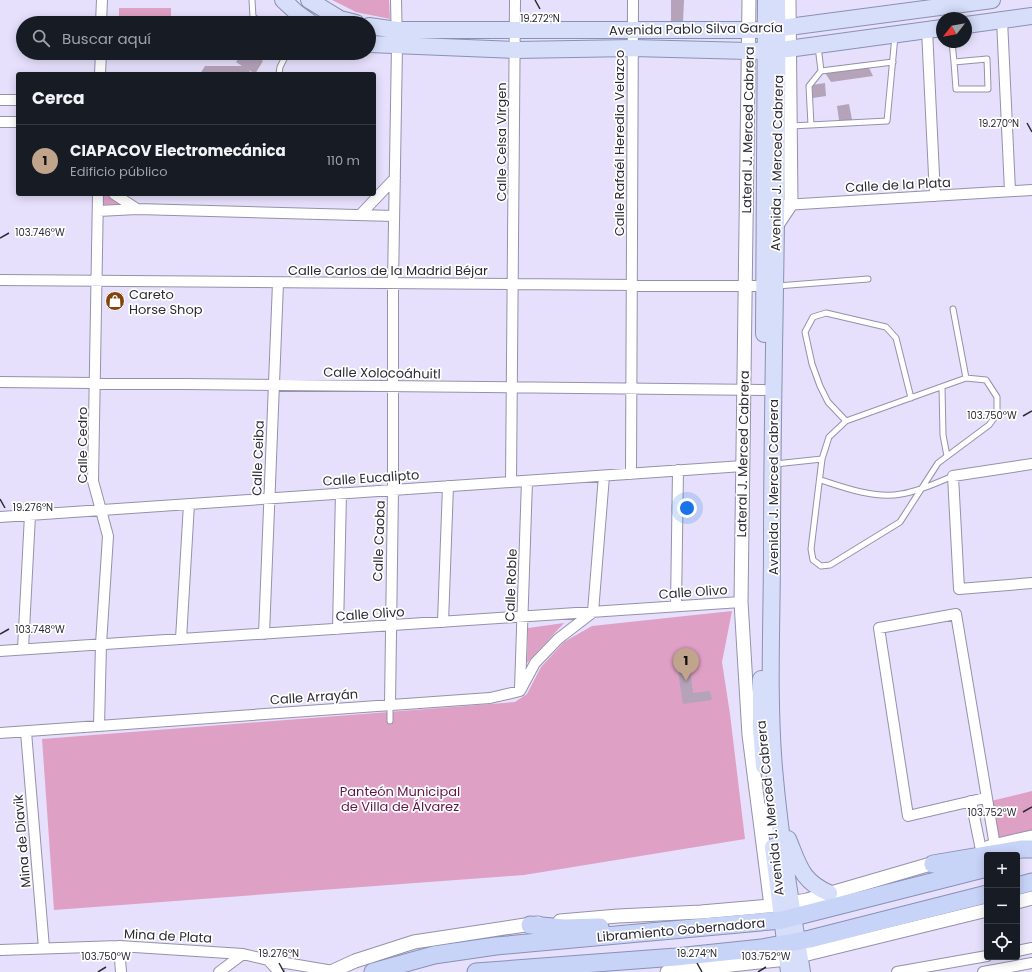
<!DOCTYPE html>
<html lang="es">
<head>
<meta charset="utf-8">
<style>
  body { margin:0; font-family:Poppins,sans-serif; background:#20242c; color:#f1f3f6 }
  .controls { position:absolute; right:12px; bottom:12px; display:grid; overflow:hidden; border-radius:4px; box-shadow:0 2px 10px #0003 }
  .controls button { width:36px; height:36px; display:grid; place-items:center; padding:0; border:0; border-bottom:1px solid #363941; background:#171b24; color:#f1f3f6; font:20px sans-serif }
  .compass { position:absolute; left:936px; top:12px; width:36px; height:36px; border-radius:50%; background:#171b24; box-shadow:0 2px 10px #0003; rotate:239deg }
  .you { position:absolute; left:687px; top:508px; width:14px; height:14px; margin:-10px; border:3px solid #fff; border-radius:50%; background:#1a73e8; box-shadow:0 0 0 6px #1a73e833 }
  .badge { display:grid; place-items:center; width:26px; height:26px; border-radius:50%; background:#c0a48c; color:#111; font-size:13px; font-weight:700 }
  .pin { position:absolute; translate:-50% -33px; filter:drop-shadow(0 1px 2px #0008) }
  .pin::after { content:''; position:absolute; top:21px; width:14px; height:12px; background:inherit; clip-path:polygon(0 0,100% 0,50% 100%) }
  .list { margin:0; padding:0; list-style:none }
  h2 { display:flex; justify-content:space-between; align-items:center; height:52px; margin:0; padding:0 16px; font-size:17px }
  h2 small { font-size:13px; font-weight:400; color:#9ea1a6 }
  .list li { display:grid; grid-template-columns:26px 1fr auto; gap:12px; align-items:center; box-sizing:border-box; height:72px; padding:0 16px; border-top:1px solid #363941 }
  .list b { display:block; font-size:15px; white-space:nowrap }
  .list p { margin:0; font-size:13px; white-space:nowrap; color:#9ea1a6 }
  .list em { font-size:13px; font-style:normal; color:#9ea1a6 }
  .icon { flex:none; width:22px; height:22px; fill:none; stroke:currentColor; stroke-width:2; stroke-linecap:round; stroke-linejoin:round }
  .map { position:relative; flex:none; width:1032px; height:972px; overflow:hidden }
  .search { position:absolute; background:#171b24; box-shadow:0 2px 10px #0003; left:16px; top:16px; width:360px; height:44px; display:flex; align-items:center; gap:10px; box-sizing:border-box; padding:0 14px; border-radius:22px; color:#9ea1a6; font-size:15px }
  .panel { position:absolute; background:#171b24; box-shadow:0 2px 10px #0003; left:16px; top:72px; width:360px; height:124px; border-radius:4px }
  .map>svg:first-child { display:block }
  .green { fill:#dfa0c6 }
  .building { fill:#b5a3ba }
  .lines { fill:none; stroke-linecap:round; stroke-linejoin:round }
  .service-casing { stroke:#9691aa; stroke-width:7 }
  .minor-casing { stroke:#9691aa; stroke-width:12 }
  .tertiary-casing { stroke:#9691aa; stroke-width:15 }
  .primary-casing { stroke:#8991b3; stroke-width:18 }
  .trunk-casing { stroke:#8991b3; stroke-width:19 }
  .service { stroke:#fff; stroke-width:5 }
  .minor { stroke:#fff; stroke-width:10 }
  .tertiary { stroke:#fff; stroke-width:13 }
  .primary { stroke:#d6defa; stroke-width:16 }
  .trunk { stroke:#c8d3f8; stroke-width:17 }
  .ticks { fill:none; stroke:#2d2b35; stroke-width:1.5 }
  .labels { text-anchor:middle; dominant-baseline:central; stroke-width:3.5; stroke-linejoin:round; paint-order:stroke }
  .street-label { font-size:13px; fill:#2d2b35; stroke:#fff }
  .poi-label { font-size:13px; fill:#2d2b35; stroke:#fff; text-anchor:start }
  .park-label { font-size:13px; fill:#62144a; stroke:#fff }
  .ticks-label { font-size:10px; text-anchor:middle; fill:#2d2b35; stroke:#fff; stroke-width:3.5; stroke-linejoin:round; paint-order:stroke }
</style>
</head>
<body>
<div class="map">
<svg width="1032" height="972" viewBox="0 0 1032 972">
  <rect width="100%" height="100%" fill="#e6e0fc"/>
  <!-- green -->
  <path class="green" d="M332,0H389L390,19L356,12Z
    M119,8H171V23H119Z
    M101,194H107L119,204L101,205Z
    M732,611L722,662L730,714L745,839L524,875L54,910L42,739L515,702L527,694L541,667L564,642L592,626Z
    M564,623L527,663L528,628Z
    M1032,791V832L997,841L991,801Z"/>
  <!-- building -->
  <path class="building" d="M671,0H684L683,22L671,21Z
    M242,53H251L263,61L255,74L249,70L251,74H200L205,66H242L236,62Z
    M866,62L873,76L831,82L822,68Z
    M825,83L826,96L813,98L812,85Z
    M849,104L853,125L840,127L837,106Z
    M109,293H122L121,309H108Z
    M690,670L693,693L710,691L712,700L683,704L678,672Z"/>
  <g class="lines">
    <!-- service casing -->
    <g class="service-casing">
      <path id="service" d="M252,0L253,17L263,23
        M952,42L954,62
        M818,46L821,71L893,62
        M987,59L988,89H956L954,62Z
        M279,74L280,67L287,53
        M811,125L809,86L821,71
        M791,126L887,121L895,36
        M777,286L868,279
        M942,387L943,435L947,456
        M846,421L828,402L820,386L812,364L805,332L813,317L826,313L886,327L896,338L911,398
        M822,459L811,549L813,560L821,566L830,565L900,522L938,463L989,425L997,414V397L986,380L966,378
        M775,464L822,459L829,437L846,421L966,378L953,309
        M821,480C845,488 876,499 901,494C920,491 936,483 953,476
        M390,704V721"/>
    </g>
    <!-- minor casing -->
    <g class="minor-casing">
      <path id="minor" d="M1002,20L1010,191
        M101,23L102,0
        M927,30L935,196
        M100,74L101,53
        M0,100H18
        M0,122H18
        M98,194L93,481L108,536L101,644L99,726
        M114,194L137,209L394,216
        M784,205L1032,190
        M98,211L137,209
        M361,214L395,178
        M0,280L770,286
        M0,382L764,390
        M1032,464L953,476L959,589L1032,583
        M631,474L633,0
        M511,482L515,0
        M0,517L743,466
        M676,606L678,470
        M443,622L448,486
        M338,629L341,493
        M264,634L278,283
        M181,639L189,504
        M23,649L30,515
        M0,651L741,602
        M520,689L527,481
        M390,704L393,490V283L397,46L396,0
        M26,732L44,948
        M0,733L490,698L520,691L535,663L558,639L593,612L604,476
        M985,798L908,816L879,628L956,614L995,846
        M971,801L981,850
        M119,946L121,972
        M0,950L119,946L243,954L268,960L333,971
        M1017,951L1032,948
        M268,960L279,972
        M219,972L243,954
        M897,972L987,956
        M983,972L1032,963"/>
    </g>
    <!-- tertiary casing -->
    <g class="tertiary-casing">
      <path id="tertiary" d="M749,0L741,602L749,735L771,906
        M777,225L791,204L789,0
        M761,809L770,827
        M989,847L1032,837
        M1017,902L1032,898
        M560,921L618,916L701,912L780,905L807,900L941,861
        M331,972L355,961L414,942L538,923
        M667,972L787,959L987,910"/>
    </g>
    <!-- primary casing -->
    <g class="primary-casing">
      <path id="primary" d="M283,0L297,13L311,23
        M309,0L340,19L356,23
        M777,0C779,183 772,365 772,548C772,621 768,696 774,768C780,837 791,905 802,972
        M966,25L1032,16
        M369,26L397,30H766L992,0
        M369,44L515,50L633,48L748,51L788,49L942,28
        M764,334L766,0
        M761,679V728L764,766
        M788,839C799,865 801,881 829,893
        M773,847L789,972"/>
    </g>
    <!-- trunk casing -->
    <g class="trunk-casing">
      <path id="trunk" d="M933,864L1022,849H1032
        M1017,886L1032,882
        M530,925L564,928L600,927
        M373,972L434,955L496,946L782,920L987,868
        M476,972L676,957L762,948L810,939L987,894"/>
    </g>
    <!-- service -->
    <use href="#service" class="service"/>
    <!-- minor -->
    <use href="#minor" class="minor"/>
    <!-- tertiary -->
    <use href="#tertiary" class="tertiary"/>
    <!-- primary -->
    <use href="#primary" class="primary"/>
    <!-- trunk -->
    <use href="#trunk" class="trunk"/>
  </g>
  <!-- ticks -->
  <path class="ticks" d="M535,0L540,9M1027,123L1032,132M0,238L9,233M1023,416L1032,411M0,499L5,508M0,634L9,629M1023,812L1032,807M279,963L284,972M697,963L702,972M98,972L106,967M758,972L766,967"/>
  <!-- icons -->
  <defs>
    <g id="shop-disc" transform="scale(1)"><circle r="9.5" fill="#83430b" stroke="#fff"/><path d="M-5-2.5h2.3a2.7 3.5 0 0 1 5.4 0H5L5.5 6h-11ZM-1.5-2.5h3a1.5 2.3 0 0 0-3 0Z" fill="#fff"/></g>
  </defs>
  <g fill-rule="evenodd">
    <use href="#shop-disc" x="115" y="301"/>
  </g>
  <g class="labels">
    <!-- street labels -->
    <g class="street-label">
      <text transform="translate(696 29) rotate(-1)">Avenida Pablo Silva García</text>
      <text transform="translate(748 130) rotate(-89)">Lateral J. Merced Cabrera</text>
      <text transform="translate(501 142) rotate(-90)">Calle Celsa Virgen</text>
      <text transform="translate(619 143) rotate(-90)">Calle Rafaél Heredia Velazco</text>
      <text transform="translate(777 163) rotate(-89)">Avenida J. Merced Cabrera</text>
      <text transform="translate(898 185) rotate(-3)">Calle de la Plata</text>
      <text x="388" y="270">Calle Carlos de la Madrid Béjar</text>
      <text transform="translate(382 373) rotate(1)">Calle Xolocoáhuitl</text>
      <text transform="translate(82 445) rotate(-90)">Calle Cedro</text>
      <text transform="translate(743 454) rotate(-89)">Lateral J. Merced Cabrera</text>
      <text transform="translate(258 458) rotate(-88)">Calle Ceiba</text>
      <text transform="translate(371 478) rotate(-4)">Calle Eucalipto</text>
      <text transform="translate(773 487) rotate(-90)">Avenida J. Merced Cabrera</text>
      <text transform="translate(379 541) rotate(-88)">Calle Caoba</text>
      <text transform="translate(511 585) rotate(-88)">Calle Roble</text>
      <text transform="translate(693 592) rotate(-4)">Calle Olivo</text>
      <text transform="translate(370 614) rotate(-4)">Calle Olivo</text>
      <text transform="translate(314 697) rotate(-4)">Calle Arrayán</text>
      <text transform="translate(770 808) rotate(-96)">Avenida J. Merced Cabrera</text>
      <text transform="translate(22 841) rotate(-95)">Mina de Diavik</text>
      <text transform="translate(681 930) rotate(-5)">Libramiento Gobernadora</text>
      <text transform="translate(168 936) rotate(3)">Mina de Plata</text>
    </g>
    <!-- poi labels -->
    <g class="poi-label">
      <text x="129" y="294">Careto<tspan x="129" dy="15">Horse Shop</tspan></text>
    </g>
    <!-- park labels -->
    <g class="park-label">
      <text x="400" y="791">Panteón Municipal<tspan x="400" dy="15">de Villa de Álvarez</tspan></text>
    </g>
  </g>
  <g class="ticks-label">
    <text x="540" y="22">19.272°N</text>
    <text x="999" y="127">19.270°N</text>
    <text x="40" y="236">103.746°W</text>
    <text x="992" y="419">103.750°W</text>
    <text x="33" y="511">19.276°N</text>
    <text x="40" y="633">103.748°W</text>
    <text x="992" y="816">103.752°W</text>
    <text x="279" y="957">19.276°N</text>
    <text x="697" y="957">19.274°N</text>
    <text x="106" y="960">103.750°W</text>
    <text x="766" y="960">103.752°W</text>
  </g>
</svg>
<div class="controls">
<button>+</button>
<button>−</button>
<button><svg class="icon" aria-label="locate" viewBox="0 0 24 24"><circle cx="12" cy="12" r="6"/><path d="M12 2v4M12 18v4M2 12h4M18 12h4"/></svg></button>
</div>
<svg class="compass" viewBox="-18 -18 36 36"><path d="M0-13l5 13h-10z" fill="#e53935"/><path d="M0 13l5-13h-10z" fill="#9ea1a6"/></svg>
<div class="you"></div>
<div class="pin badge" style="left:686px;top:681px">1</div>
<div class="search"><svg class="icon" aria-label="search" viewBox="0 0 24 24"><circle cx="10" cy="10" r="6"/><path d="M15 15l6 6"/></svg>Buscar aquí</div>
<section class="panel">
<h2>Cerca<small></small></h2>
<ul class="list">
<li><span class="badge">1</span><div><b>CIAPACOV Electromecánica</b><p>Edificio público</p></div><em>110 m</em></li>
</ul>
</section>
</div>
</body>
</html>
